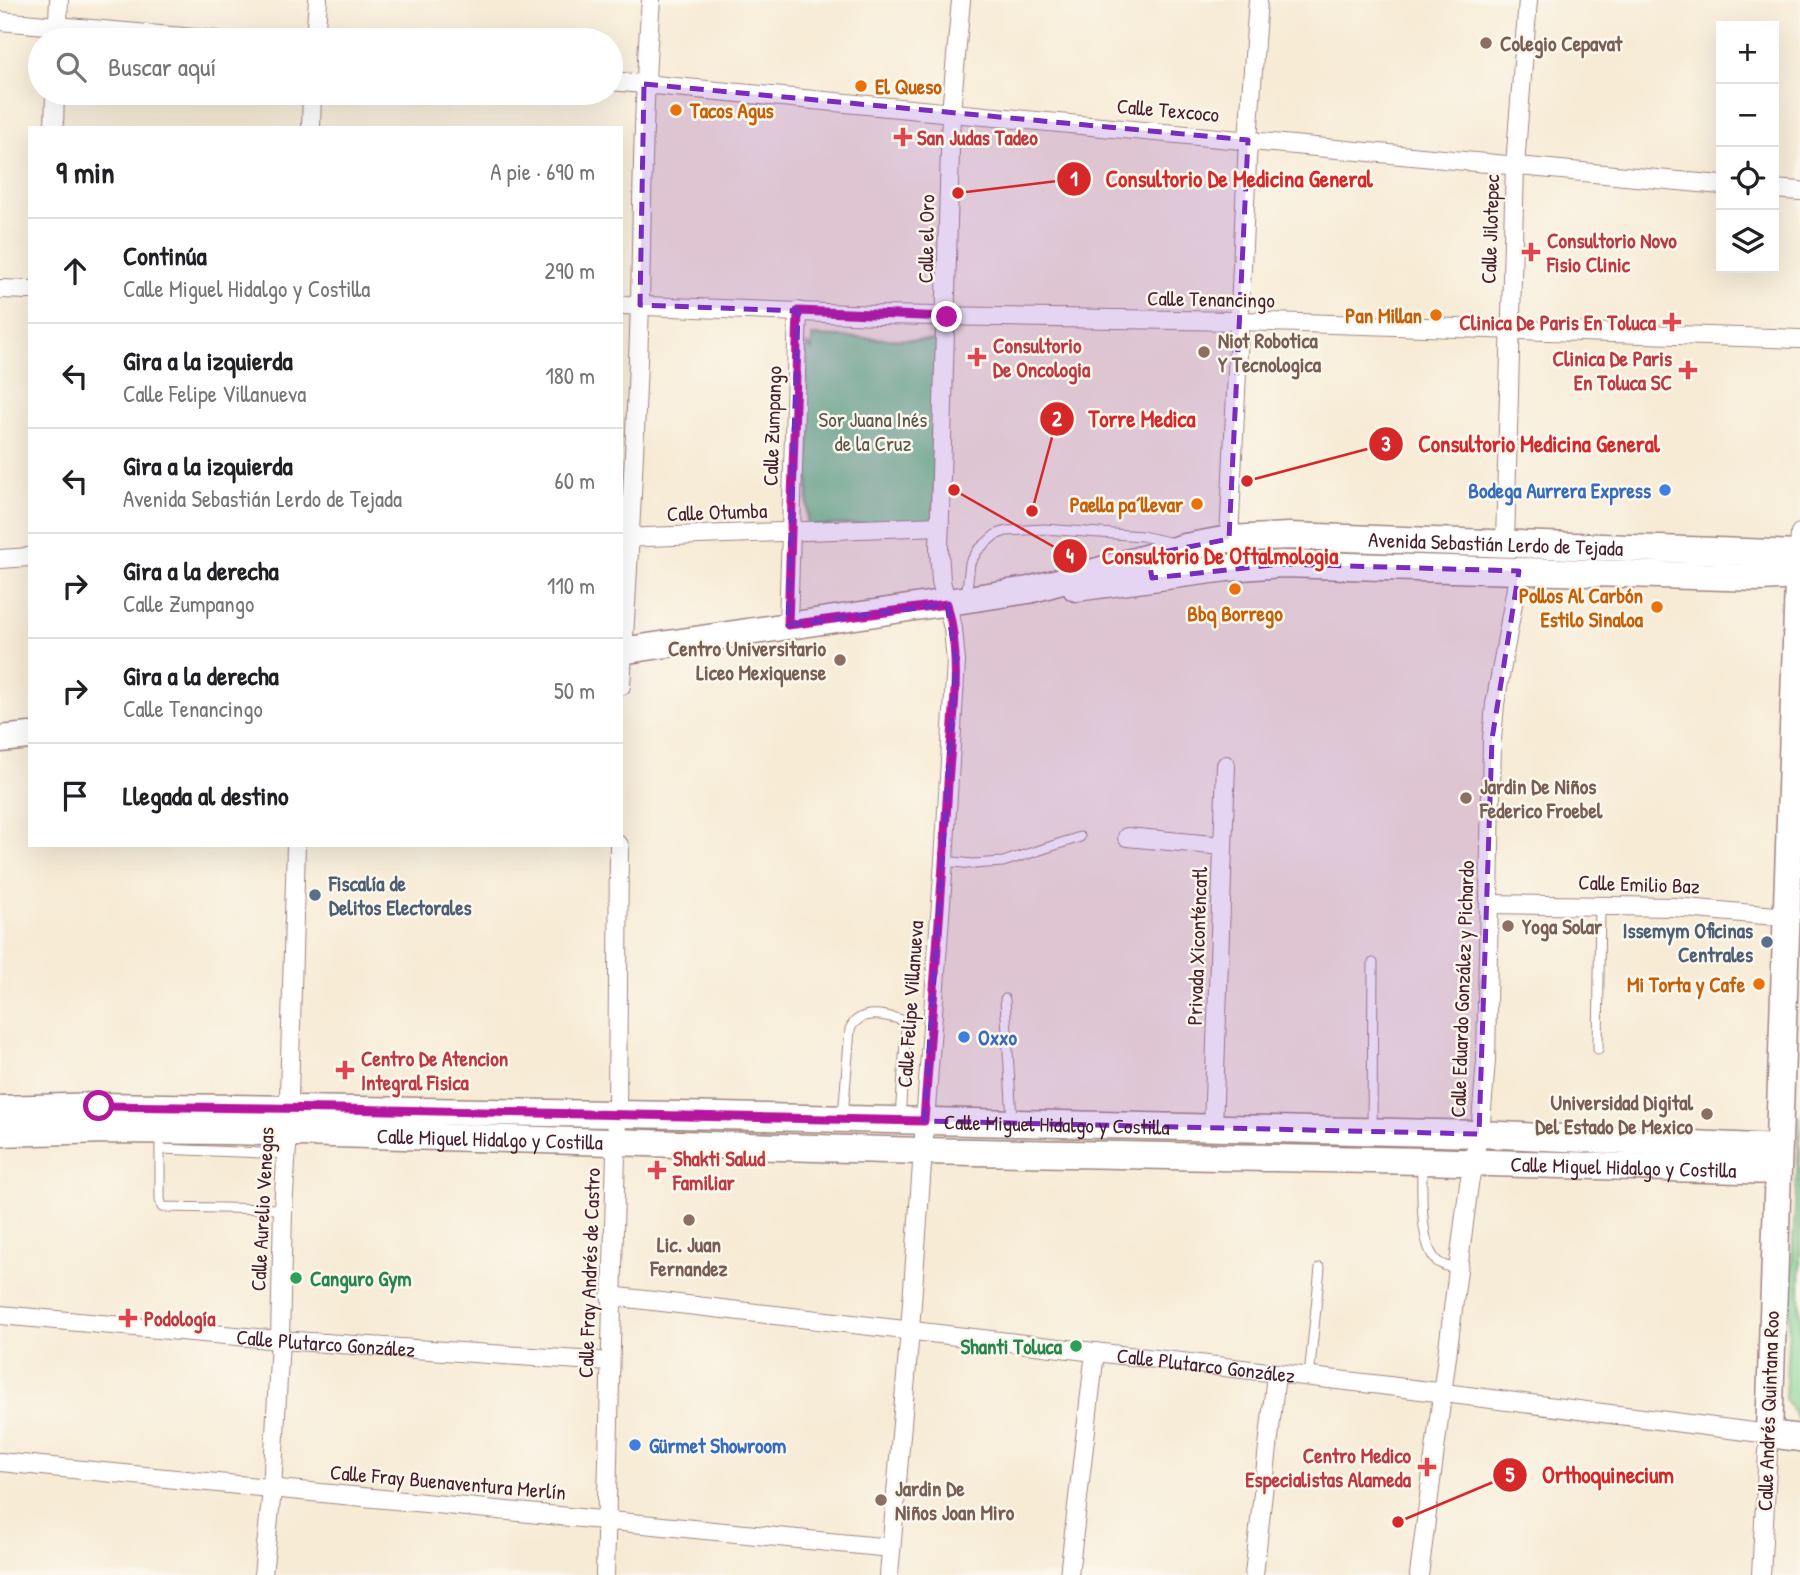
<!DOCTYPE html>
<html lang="es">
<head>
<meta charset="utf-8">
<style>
  body { margin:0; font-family:"Patrick Hand",sans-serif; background:#f6f6f6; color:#202124 }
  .controls { position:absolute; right:21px; top:21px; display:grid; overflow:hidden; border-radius:0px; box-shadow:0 7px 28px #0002 }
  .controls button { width:63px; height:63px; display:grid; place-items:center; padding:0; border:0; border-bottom:2px solid #e0e0e0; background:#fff; color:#202124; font:35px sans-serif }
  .stop { position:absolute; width:21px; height:21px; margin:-16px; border:5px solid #b5179e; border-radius:50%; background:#fff }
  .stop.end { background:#b5179e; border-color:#fff; box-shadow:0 2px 7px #0008 }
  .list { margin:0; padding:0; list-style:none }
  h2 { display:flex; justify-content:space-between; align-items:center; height:91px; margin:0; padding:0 28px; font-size:30px }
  h2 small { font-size:23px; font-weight:400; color:#757577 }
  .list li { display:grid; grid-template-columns:46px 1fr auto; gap:21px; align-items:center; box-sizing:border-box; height:105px; padding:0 28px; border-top:2px solid #e0e0e0 }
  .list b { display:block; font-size:26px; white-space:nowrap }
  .list p { margin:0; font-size:23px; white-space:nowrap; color:#757577 }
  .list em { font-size:23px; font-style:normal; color:#757577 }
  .icon { flex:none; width:38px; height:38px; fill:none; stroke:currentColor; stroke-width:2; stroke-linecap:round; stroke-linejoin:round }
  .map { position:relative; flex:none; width:1800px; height:1575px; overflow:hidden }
  .search { position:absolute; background:#fff; box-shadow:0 7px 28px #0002; left:28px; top:28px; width:595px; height:77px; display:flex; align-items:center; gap:18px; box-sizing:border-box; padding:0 24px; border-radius:38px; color:#757577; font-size:26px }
  .panel { position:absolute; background:#fff; box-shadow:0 7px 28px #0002; left:28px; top:126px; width:595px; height:721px; border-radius:0px }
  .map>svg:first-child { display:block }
  .green { fill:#82d293; stroke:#66785f; stroke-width:2 }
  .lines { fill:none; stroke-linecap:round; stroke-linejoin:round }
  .lane-casing { stroke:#a08580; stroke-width:11 }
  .street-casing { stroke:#a08580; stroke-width:20 }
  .secondary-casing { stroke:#a08580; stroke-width:29 }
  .lane { stroke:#fff; stroke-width:9 }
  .street { stroke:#fff; stroke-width:18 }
  .secondary { stroke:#fff; stroke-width:26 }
  .route { stroke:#b5179e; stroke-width:9 }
  .marked { fill:#7b2cbf; fill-opacity:0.2; stroke:#7b2cbf; stroke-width:5; stroke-dasharray:14 9; stroke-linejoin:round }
  .education-dot { fill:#8d6e63; stroke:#fbf7ec; stroke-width:2.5 }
  .food-dot { fill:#e8710a; stroke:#fbf7ec; stroke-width:2.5 }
  .health-dot { fill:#e0444e; stroke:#fbf7ec; stroke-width:2.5 }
  .shop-dot { fill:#3f7fe0; stroke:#fbf7ec; stroke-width:2.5 }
  .service-dot { fill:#5c6f8a; stroke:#fbf7ec; stroke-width:2.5 }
  .leisure-dot { fill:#2e9e5b; stroke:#fbf7ec; stroke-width:2.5 }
  .labels { text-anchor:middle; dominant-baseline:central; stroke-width:5; stroke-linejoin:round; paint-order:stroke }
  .education-label { font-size:21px; font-weight:bold; fill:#785e54; stroke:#fbf7ec; text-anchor:start }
  .food-label { font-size:21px; font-weight:bold; fill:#c56008; stroke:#fbf7ec; text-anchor:end }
  .street-label { font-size:21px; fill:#4a1f2b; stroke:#fbf7ec }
  .health-label { font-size:21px; font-weight:bold; fill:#be3a42; stroke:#fbf7ec; text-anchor:start }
  .park-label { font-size:21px; fill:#5b554a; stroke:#fbf7ec }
  .shop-label { font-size:21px; font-weight:bold; fill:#366cbe; stroke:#fbf7ec; text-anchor:start }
  .service-label { font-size:21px; font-weight:bold; fill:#4e5e75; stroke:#fbf7ec; text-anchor:start }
  .leisure-label { font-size:21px; font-weight:bold; fill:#27864d; stroke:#fbf7ec; text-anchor:start }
  .leader { fill:none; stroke:#d62828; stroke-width:2.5 }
  .callout-dot { fill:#d62828; stroke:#fbf7ec; stroke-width:2.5 }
  .mark-label { font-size:21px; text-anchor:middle; font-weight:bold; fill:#fff }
  .callout-label { font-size:23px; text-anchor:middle; font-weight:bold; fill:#d62828; stroke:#fbf7ec; stroke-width:5; stroke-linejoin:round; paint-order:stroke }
</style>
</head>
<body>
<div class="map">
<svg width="1800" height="1575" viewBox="0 0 1800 1575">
  <rect width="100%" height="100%" fill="#fbf7ec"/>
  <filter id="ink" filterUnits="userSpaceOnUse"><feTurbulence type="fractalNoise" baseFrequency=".0143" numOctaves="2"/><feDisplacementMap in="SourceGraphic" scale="14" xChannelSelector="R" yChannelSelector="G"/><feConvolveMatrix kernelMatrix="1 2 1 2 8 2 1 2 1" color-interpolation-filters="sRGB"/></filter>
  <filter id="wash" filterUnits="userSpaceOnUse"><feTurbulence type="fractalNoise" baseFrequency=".00686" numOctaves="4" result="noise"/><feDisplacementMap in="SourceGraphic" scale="28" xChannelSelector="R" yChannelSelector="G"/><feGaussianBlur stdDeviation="1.57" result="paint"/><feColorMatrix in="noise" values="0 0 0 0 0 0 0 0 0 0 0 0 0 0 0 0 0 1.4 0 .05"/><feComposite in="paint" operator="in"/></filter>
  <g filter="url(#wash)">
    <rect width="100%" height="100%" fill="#f7ebd6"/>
    <!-- green -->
    <path class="green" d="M812,336L937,341L934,522L807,526L810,417H807L806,346L807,344L812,350Z
      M1800,1114V1422L1785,1399Z"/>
  </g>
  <g filter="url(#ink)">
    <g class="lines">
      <!-- lane casing -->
      <g class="lane-casing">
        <path id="lane" d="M966,597L970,563L978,550L995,535L1006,531L1044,529L1142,536L1173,543
          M944,861L973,864L1003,862L1080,837
          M1005,999L1012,1120
          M1598,1049L1600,905
          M843,1117L850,1029C860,1008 885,1015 902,1020L906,1027L900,1119
          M1372,1130L1373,963
          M160,1131V1199L162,1207L283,1209
          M160,1149L287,1154
          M1422,1164C1422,1188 1419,1247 1438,1262C1443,1266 1453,1268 1459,1270
          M1309,1377L1320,1268"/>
      </g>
      <!-- street casing -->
      <g class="street-casing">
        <g id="street">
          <path d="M0,21L217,40"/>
          <path d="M57,40L59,0"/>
          <path d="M315,40L318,0"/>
          <path d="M611,81L1721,185"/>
          <path d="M54,128L55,93"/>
          <path d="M311,128L312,93"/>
          <path d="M1774,189L1800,191"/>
          <path d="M0,289L30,290"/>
          <path d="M621,305L877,315L1239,321L1800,339"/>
          <path d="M621,538L940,526"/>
          <path d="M1229,539L1248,140L1258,0"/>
          <path d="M1505,543L1515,165L1528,0"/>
          <path d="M1799,554L1800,533"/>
          <path d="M0,559L30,557"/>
          <path d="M788,625L798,311"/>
          <path d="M621,686C629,559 636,431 640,303C642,202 643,101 651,0"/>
          <path d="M1127,837L1223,846"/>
          <path d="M1490,904L1674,907L1787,917"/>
          <path d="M1213,1128L1226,765"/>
          <path id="s1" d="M610,1296L1381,1385L1769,1434L1761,1575"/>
          <path id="s2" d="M0,1315L280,1340L610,1362"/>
          <path d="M0,1462L891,1548"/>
          <path d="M263,1575L272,1490L280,1340L283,1209L288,1132L296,845"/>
          <path d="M605,1575L617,1114L619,845"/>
          <path d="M889,1575L910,1330L944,861L956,662L953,628L941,581L939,549L951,113L961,0"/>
          <path d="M1069,1575L1095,1352"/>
          <path d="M1254,1575L1276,1374"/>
          <path d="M1419,1575L1469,1184L1481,1122L1486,1060L1492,739L1495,704L1519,571"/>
        </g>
      </g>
      <!-- secondary casing -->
      <g class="secondary-casing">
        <g id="secondary">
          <path d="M1799,554L1769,1434L1800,1438"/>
          <path d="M1076,588L1227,568L1282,564L1760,578L1800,576"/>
          <path id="s3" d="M621,651L1029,590L1185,547L1229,539L1289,536L1800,554"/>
          <path d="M0,739L30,736"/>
          <path id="s4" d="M0,1109L99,1106L679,1115L1479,1134L1778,1148"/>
          <path id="s5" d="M0,1133L106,1130L230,1131L922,1151L1422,1161L1777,1171"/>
        </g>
      </g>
      <!-- lane -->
      <use href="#lane" class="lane"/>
      <!-- street -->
      <use href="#street" class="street"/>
      <!-- secondary -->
      <use href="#secondary" class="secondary"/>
    </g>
  </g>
  <g class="lines" filter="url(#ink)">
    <!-- route -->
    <path class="route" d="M99,1106L341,1109L924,1121C932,1009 942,896 948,783C952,724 963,661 947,604L788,625L798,311L947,317"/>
  </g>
  <!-- marked area -->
  <path class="marked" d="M644,84L1248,140L1229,539L1148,555L1152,578L1282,564L1519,571L1492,739L1479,1134L924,1121L956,662L947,604L788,625L798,311L640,305Z"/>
  <!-- markers -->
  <g class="education-dot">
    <circle cx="1486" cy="43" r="7"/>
    <circle cx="1204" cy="352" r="7"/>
    <circle cx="840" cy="660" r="7"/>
    <circle cx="1466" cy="798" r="7"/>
    <circle cx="1508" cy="926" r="7"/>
    <circle cx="1707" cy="1114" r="7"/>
    <circle cx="689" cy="1220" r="7"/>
    <circle cx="881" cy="1500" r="7"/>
  </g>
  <g class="food-dot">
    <circle cx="861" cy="86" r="7"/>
    <circle cx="676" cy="110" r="7"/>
    <circle cx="1436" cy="315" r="7"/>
    <circle cx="1197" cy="504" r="7"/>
    <circle cx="1235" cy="589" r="7"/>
    <circle cx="1657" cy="607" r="7"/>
    <circle cx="1759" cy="984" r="7"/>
  </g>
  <g class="health-dot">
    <path d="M899.5 126.5h7v7h7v7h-7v7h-7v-7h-7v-7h7z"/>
    <path d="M1527.5 241.5h7v7h7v7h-7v7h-7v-7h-7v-7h7z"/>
    <path d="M1668.5 311.5h7v7h7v7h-7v7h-7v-7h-7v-7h7z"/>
    <path d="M973.5 346.5h7v7h7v7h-7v7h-7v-7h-7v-7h7z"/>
    <path d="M1684.5 359.5h7v7h7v7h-7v7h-7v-7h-7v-7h7z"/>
    <path d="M341.5 1059.5h7v7h7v7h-7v7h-7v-7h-7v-7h7z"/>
    <path d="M653.5 1159.5h7v7h7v7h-7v7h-7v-7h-7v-7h7z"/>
    <path d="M124.5 1307.5h7v7h7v7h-7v7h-7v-7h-7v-7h7z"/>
    <path d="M1423.5 1456.5h7v7h7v7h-7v7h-7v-7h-7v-7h7z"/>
  </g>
  <g class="shop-dot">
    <circle cx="1665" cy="490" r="7"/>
    <circle cx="964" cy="1037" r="7"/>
    <circle cx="635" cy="1445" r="7"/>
  </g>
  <g class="service-dot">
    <circle cx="315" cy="895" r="7"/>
    <circle cx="1767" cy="942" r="7"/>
  </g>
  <g class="leisure-dot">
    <circle cx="296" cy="1278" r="7"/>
    <circle cx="1076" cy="1346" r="7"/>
  </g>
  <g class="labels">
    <!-- education labels -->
    <g class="education-label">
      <text x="1500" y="43">Colegio Cepavat</text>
      <text x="1218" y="340">Niot Robotica<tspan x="1218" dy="24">Y Tecnologica</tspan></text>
      <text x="826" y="648" text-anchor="end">Centro Universitario<tspan x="826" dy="24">Liceo Mexiquense</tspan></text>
      <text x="1480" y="786">Jardin De Niños<tspan x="1480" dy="24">Federico Froebel</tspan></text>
      <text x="1522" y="926">Yoga Solar</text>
      <text x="1693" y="1102" text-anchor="end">Universidad Digital<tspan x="1693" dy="24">Del Estado De Mexico</tspan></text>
      <text x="689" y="1244" text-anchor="middle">Lic. Juan<tspan x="689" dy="24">Fernandez</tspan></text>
      <text x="895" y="1488">Jardin De<tspan x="895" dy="24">Niños Joan Miro</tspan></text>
    </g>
    <!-- food labels -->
    <g class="food-label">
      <text x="875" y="86" text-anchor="start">El Queso</text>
      <text x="690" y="110" text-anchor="start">Tacos Agus</text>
      <text x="1422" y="315">Pan Millan</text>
      <text x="1183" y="504">Paella pa´llevar</text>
      <text x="1643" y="595">Pollos Al Carbón<tspan x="1643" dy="24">Estilo Sinaloa</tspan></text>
      <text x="1235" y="613" text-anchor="middle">Bbq Borrego</text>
      <text x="1745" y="984">Mi Torta y Cafe</text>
    </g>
    <!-- street labels -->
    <g class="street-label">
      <text transform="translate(1168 110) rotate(5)">Calle Texcoco</text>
      <text transform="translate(1490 229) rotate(-88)">Calle Jilotepec</text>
      <text transform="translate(926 239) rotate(-89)">Calle el Oro</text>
      <text transform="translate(1211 299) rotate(1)">Calle Tenancingo</text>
      <text transform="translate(772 426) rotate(-88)">Calle Zumpango</text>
      <text transform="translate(717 512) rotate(-2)">Calle Otumba</text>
      <text stroke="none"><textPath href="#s3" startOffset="886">Avenida Sebastián Lerdo de Tejada</textPath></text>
      <text transform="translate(1639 884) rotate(2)">Calle Emilio Baz</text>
      <text transform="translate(1197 946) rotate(-88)">Privada Xiconténcatl</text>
      <text transform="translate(1462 989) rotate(-88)">Calle Eduardo González y Pichardo</text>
      <text transform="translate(910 1004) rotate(-86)">Calle Felipe Villanueva</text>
      <text stroke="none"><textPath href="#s4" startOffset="1057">Calle Miguel Hidalgo y Costilla</textPath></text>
      <text stroke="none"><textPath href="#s5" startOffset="490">Calle Miguel Hidalgo y Costilla</textPath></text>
      <text stroke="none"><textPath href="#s5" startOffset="1624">Calle Miguel Hidalgo y Costilla</textPath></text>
      <text transform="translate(262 1209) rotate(-87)">Calle Aurelio Venegas</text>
      <text transform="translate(589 1273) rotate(-88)">Calle Fray Andrés de Castro</text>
      <text stroke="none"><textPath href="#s2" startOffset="327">Calle Plutarco González</textPath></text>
      <text stroke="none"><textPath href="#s1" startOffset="600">Calle Plutarco González</textPath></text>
      <text transform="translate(1768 1411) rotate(-88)">Calle Andrés Quintana Roo</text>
      <text transform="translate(448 1482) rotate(5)">Calle Fray Buenaventura Merlín</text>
    </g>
    <!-- health labels -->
    <g class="health-label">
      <text x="917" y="137">San Judas Tadeo</text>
      <text x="1547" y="240">Consultorio Novo<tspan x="1547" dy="24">Fisio Clinic</tspan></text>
      <text x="1656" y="322" text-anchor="end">Clinica De Paris En Toluca</text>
      <text x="993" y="345">Consultorio<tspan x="993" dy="24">De Oncologia</tspan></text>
      <text x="1672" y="358" text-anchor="end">Clinica De Paris<tspan x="1672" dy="24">En Toluca SC</tspan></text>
      <text x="361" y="1058">Centro De Atencion<tspan x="361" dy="24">Integral Fisica</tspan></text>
      <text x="673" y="1158">Shakti Salud<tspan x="673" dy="24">Familiar</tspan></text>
      <text x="144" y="1318">Podología</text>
      <text x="1411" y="1455" text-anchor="end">Centro Medico<tspan x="1411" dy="24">Especialistas Alameda</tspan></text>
    </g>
    <!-- park labels -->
    <g class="park-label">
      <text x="873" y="419">Sor Juana Inés<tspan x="873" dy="24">de la Cruz</tspan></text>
    </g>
    <!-- shop labels -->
    <g class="shop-label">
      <text x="1651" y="490" text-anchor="end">Bodega Aurrera Express</text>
      <text x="978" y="1037">Oxxo</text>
      <text x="649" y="1445">Gürmet Showroom</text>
    </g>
    <!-- service labels -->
    <g class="service-label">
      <text x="329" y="883">Fiscalía de<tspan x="329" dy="24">Delitos Electorales</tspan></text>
      <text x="1753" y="930" text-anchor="end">Issemym Oficinas<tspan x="1753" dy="24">Centrales</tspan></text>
    </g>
    <!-- leisure labels -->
    <g class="leisure-label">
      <text x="310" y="1278">Canguro Gym</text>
      <text x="1062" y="1346" text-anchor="end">Shanti Toluca</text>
    </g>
  </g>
  <!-- callouts -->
  <path class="leader" d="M958 193L1074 179M1032 511L1057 419M1247 481L1386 444M954 490L1070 556M1398 1522L1510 1475"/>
  <g class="callout-dot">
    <circle cx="958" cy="193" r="7"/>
    <circle cx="1032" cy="511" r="7"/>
    <circle cx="1247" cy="481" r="7"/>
    <circle cx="954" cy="490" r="7"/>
    <circle cx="1398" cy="1522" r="7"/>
    <circle cx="1074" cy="179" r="18"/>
    <circle cx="1057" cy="419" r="18"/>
    <circle cx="1386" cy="444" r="18"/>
    <circle cx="1070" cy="556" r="18"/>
    <circle cx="1510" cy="1475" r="18"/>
  </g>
  <g class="mark-label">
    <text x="1074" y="186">1</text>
    <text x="1057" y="426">2</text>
    <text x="1386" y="451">3</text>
    <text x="1070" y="563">4</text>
    <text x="1510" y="1482">5</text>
  </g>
  <g class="callout-label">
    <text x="1239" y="187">Consultorio De Medicina General</text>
    <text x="1142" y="427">Torre Medica</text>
    <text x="1539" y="452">Consultorio Medicina General</text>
    <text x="1220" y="564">Consultorio De Oftalmologia</text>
    <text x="1608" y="1483">Orthoquinecium</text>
  </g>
</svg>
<div class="controls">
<button>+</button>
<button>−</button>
<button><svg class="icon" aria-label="locate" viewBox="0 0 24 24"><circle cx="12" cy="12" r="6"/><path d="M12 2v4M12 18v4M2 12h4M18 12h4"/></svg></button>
<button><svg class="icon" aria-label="layers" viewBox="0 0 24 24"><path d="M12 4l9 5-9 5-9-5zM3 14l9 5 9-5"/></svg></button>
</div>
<div class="stop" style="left:99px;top:1106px"></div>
<div class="stop end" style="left:947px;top:317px"></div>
<div class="search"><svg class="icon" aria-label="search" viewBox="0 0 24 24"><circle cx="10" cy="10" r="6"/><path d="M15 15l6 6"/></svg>Buscar aquí</div>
<section class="panel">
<h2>9 min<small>A pie · 690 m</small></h2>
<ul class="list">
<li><svg class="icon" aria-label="ahead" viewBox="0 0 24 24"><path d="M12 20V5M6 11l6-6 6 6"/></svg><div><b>Continúa</b><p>Calle Miguel Hidalgo y Costilla</p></div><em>290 m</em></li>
<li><svg class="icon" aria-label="left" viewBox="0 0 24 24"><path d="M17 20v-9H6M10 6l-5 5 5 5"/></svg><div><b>Gira a la izquierda</b><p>Calle Felipe Villanueva</p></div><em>180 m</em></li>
<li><svg class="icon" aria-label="left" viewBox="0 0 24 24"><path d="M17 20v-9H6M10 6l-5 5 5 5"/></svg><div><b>Gira a la izquierda</b><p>Avenida Sebastián Lerdo de Tejada</p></div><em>60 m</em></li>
<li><svg class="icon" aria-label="right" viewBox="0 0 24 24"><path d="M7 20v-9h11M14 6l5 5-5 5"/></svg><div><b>Gira a la derecha</b><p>Calle Zumpango</p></div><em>110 m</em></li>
<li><svg class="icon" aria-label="right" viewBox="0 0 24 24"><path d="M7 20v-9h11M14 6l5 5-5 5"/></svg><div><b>Gira a la derecha</b><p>Calle Tenancingo</p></div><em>50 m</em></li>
<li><svg class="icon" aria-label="arrive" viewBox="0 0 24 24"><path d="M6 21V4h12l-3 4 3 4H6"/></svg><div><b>Llegada al destino</b></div></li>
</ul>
</section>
</div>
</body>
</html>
